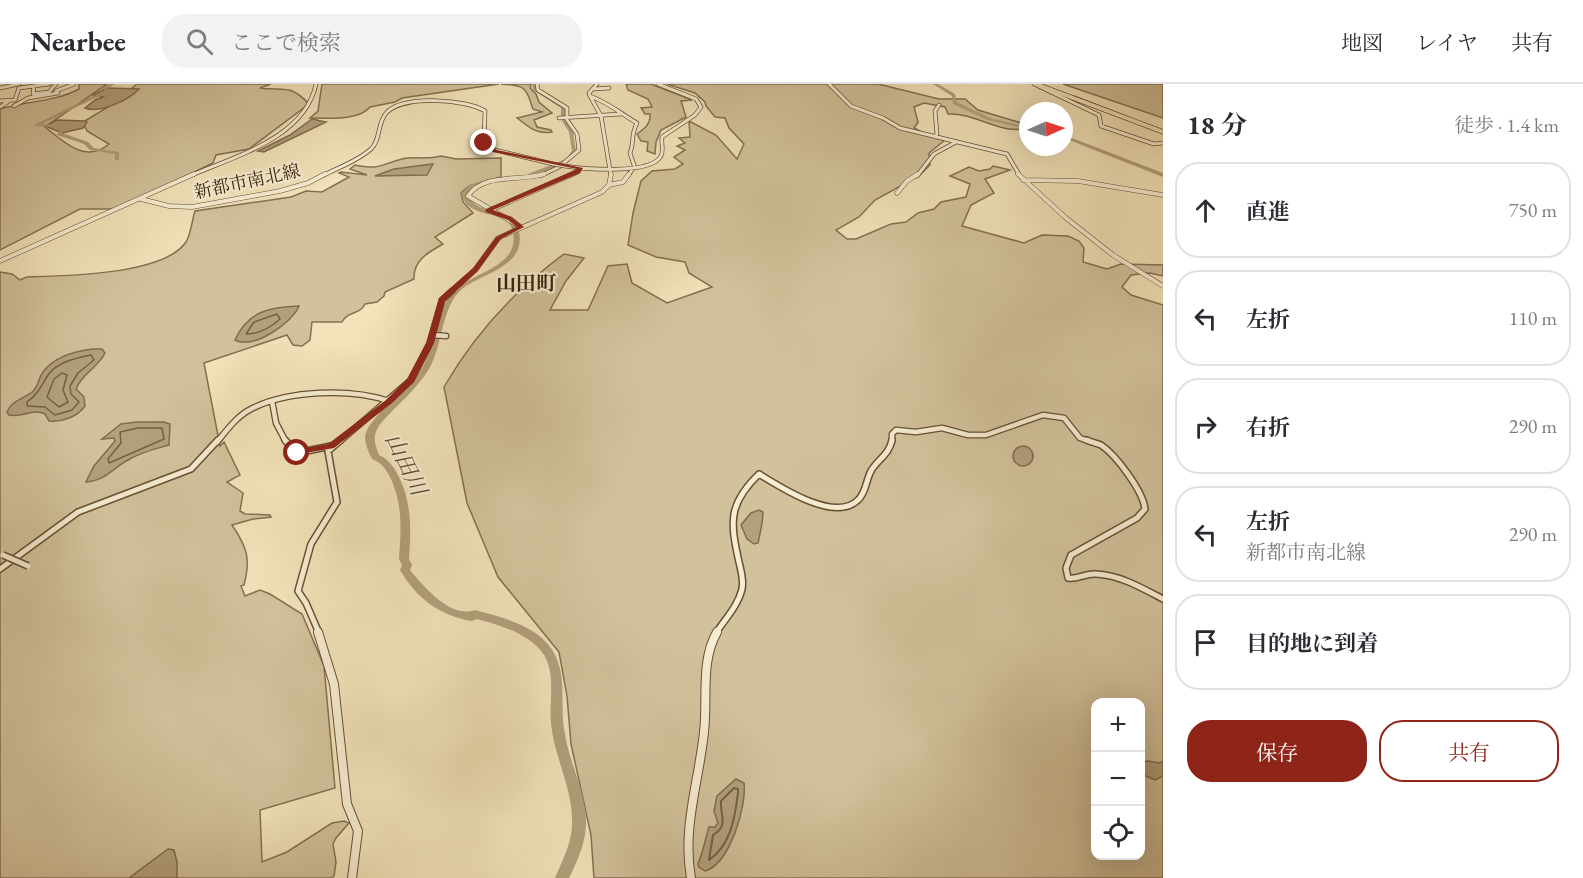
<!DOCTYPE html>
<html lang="ja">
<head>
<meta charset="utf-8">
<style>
  body { margin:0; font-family:"EB Garamond","Noto Serif JP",serif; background:#f2f2f3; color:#2b2b33 }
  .controls { position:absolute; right:18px; bottom:18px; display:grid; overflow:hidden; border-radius:12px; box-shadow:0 6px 24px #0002 }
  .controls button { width:54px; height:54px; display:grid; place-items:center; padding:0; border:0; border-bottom:2px solid #e1e1e2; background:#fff; color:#2b2b33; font:30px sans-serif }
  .compass { position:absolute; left:1019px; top:18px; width:54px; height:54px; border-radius:50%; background:#fff; box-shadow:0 6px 24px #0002; rotate:87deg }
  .stop { position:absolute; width:18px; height:18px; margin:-14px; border:4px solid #8f2418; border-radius:50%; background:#fff }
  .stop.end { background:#8f2418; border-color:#fff; box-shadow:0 2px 6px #0008 }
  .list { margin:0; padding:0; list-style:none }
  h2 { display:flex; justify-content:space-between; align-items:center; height:78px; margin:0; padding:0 24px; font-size:26px }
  h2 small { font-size:20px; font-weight:400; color:#7c7c81 }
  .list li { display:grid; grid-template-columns:39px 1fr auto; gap:18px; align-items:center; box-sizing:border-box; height:96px; margin:0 12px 12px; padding:0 12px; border:2px solid #e1e1e2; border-radius:24px }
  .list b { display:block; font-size:22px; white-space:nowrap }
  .list p { margin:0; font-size:20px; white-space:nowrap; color:#7c7c81 }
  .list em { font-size:20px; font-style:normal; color:#7c7c81 }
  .actions { display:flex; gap:12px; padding:18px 24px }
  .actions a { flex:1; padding:14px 0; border:2px solid #8f2418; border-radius:24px; text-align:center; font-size:21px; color:#8f2418 }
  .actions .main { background:#8f2418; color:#fff }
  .icon { flex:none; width:33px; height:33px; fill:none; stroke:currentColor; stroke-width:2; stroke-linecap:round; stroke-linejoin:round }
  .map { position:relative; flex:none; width:1163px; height:794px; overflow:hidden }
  header { display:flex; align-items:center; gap:36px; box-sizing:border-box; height:84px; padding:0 30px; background:#fff; border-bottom:2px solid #e1e1e2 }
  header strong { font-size:28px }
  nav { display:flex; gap:33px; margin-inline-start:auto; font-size:21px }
  .search { width:420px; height:54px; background:#f2f2f3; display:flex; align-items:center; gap:15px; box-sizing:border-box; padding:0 21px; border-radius:24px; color:#7c7c81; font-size:22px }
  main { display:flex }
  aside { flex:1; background:#fff }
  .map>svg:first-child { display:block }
  .green { fill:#d2c29c; stroke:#847052; stroke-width:1.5; fill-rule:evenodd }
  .water { fill:#b2a07d; stroke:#806c4e; stroke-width:1.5 }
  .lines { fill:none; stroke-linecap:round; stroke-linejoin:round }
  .shore-far1 { stroke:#746042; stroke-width:1.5 }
  .shore { stroke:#746042; stroke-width:2 }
  .stream { stroke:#806c4e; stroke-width:1.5 }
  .river { fill:#b2a07d; fill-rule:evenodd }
  .minor-far4-casing { stroke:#655034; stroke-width:4.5 }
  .minor-far3-casing { stroke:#655034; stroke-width:5 }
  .minor-far2-casing { stroke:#655034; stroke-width:7 }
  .minor-far1-casing { stroke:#655034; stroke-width:8 }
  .minor-casing { stroke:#655034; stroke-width:10 }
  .major-casing { stroke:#361f08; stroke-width:5 }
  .minor-far4 { stroke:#f7edd2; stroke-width:3 }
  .minor-far3 { stroke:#f7edd2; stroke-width:4 }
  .minor-far2 { stroke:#f7edd2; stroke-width:4.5 }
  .minor-far1 { stroke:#f7edd2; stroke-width:5 }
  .minor { stroke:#f7edd2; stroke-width:8 }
  .major { stroke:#f2e3ba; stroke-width:4 }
  .minor-bridge-far1-casing { stroke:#655034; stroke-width:4.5; stroke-linecap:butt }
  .minor-bridge-casing { stroke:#655034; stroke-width:8; stroke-linecap:butt }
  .minor-bridge-far1 { stroke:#f7edd2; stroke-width:3 }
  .minor-bridge { stroke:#f7edd2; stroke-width:5 }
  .route { fill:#8f2418 }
  .labels { text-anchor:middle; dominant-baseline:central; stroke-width:4.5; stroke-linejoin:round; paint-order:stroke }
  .far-street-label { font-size:18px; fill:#361f08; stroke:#f7edd2 }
  .far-quarter-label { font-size:20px; font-weight:bold; fill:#361f08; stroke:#f7edd2 }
  .water-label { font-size:22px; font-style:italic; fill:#614c31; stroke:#f7edd2 }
</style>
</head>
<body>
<header>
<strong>Nearbee</strong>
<div class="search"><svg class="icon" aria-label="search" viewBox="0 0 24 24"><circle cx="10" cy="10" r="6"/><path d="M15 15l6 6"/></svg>ここで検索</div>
<nav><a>地図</a><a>レイヤ</a><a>共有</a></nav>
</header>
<main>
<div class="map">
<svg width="1163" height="794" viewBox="0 0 1163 794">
  <rect width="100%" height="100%" fill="#f2e3ba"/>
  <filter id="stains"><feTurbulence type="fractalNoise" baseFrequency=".00333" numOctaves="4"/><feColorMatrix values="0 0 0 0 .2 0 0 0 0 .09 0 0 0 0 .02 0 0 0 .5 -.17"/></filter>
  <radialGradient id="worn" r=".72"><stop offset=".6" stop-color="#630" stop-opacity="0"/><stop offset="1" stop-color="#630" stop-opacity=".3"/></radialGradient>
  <!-- green -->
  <path class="green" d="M79,0H107L45,43C64,58 85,80 109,60L87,47L83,38L113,20L137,0H271L260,4C286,7 290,0 309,20L249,65L216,71L213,79L118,125H80L0,166V25C26,17 55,18 79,5Z
    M322,0H499L402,14L395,18L370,23C359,37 327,34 310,34L318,27Z
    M501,0H531L530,4L536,10L539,18L552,29L534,36L537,43L551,46L552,48C536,51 528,42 517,34L542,28L533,25C525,2 526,2 501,0Z
    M626,0H651L692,16L681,17L686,33L661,46L656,58L655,70L647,67L648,58L641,57L637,50C644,45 651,40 650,30H645L641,24L652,23L648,15L628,6Z
    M667,0H878L939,15H965L978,26L1028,41V44C1001,52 975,28 948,30L945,23L924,19L914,23L918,38L914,44L931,53L945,56L929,69L930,81L919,92L875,116L859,133L836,146L847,155H856L891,140L906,138L918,129L934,125L941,118L966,113L970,100L950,92L969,83L979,87L990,85L993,82L1010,86L985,95L994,109L971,121L962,142L1024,159L1042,151L1068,152L1079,157L1084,164L1083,178L1107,185L1121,180L1163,181V192L1150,189L1131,191L1122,203L1131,211L1163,221V794H594L591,751L571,660L567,612L559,568L498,493L467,419L444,303C474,251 515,206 564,170L584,174L566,197L550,226H588L608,182L627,180L632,199L667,219L712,203L689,189L685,178L656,173L628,161L633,129L641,97L652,87L675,85L683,80L674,73L685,66L677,62L685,59L679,54L690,53L689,37L716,51L737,75L744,60L729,44L725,34L715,33L706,22L705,18L695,9ZM1096,618H1140V772H1096Z
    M1063,0H1163V34Z
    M441,72L456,75L501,74V93L469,102L461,109L463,118L473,129L435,153L443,160C429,168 413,176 414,195L385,208L384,212L377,218L365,220C360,231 347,227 342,238H312L310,256L302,262L293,261L287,251L204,279L220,362L224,358L240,391L227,398L243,409L240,427L245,430L270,431L271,433L253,435L232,441C247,463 251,475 244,501L241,502L245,512L260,506L270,510L302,530L324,582L335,704L260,726L262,778L287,768L332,739L344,737L349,739L336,754L333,760L336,778L334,792L331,794H0V188L12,190L20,196L27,193C64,192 164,191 186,158C191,150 192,136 195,127L291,113L306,107L322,108L349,93L339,89L341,88L367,91L350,85L355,81C380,86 379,81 402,75C412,72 427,76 441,72Z"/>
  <!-- water -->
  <path class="water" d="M107,4L139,5C129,16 99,30 85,24L95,16L103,13L93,11Z
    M312,35L326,38L264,68L258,67L290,51Z
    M57,36L86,37L87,38L83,44L62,49L45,42Z
    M433,80L427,91L375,92L394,85Z
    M299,222C293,238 254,266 235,256C248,227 270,223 299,222Z
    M93,265H102L105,269C98,284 82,289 76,305L84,313L85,322C77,333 63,338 49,337L45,330C34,324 22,334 9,331L7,328C11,317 23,315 32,308C39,302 38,294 43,288C54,273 76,267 93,265Z
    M137,338H164L170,340L169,361C155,365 141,368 128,376C113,384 105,397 86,398L94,382L115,357L114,354L102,355L121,340Z
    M1013 372a10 10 0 1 1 20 0a10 10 0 1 1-20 0Z
    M759,426L763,428C763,438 760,450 758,459L754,460L747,455L741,441L751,429Z
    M1147,677L1160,679L1163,677V692L1155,696L1141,690V680Z
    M736,695L744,699C747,721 730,780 705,787L699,783L698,780C703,768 705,756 709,743H715L718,739L714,727L717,712Z
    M168,765L174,766L177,778V794H129Z"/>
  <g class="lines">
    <!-- shore-far1 -->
    <path class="shore-far1" d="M277,230L280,235C270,244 260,250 246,250L254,238Z
      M91,271L94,276L78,289L70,302L71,310L79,318L72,326L55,331L45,323L27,322V318C38,310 41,302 48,291C57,278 76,274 91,271Z
      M62,289L67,291L63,306L68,318L59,323L47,313L54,295Z
      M138,344H162L164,355L109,379L108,375L121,359L120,348Z"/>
    <!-- shore -->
    <path class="shore" d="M734,704L738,705V709C735,733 731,761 709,776L713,751C729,742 720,732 721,717Z"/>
    <!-- stream -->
    <path class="stream" d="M1074,12L1128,33
      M1144,39L1163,46"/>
    <!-- river -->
    <path class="river" d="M110,0H115L107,4L112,7V9L95,14L42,40L67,41L62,49L88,58L94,64L119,68V76H115V70L90,66L84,60L57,51L62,43L36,42L34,41L93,12L108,8L102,4Z
      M532,0H536V4L565,23V35L573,48L576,67L570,77L530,93L528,92V90L566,75L572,67L569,48L561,35V24L533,6Z
      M933,0H938L955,10L957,18L990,34L1028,43V45L987,36L953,20L952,12Z
      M1064,51L1163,89V93L1064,54Z
      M492,94L495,96L494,97L473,103L467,110C478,134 515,124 519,148C526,183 482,189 462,205C441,223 443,261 429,285C417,305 397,321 381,339C372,351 374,358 379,371C390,376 395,385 400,395C412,422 411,447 409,475L412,481L410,486C424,503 451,535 475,526C501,533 535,541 551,564C568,589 560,617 564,644C568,678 587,708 586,742C585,760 577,778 569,794H555C562,777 571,761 572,742C574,706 554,674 551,639C549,617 556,591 544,571C530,550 500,541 477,535L471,537C439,531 417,515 400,486L402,481L399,475C401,447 403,422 391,395C386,385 382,379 372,375C369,369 365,360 365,353C367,334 408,305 420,287C436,263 433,229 453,208C471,188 520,184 513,148C510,127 476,134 465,118C463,116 463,113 461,110L469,101Z"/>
    <!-- minor-far4 casing -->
    <g class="minor-far4-casing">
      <path id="minor-far4" d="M537,0L538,6L567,24V36L577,50L579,66L559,83L540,92
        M829,0L851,22L883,34L900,44L1007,70L1020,92
        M1034,0L1099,31L1101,42L1154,60L1163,59
        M34,2L33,10L49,8L56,0
        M0,4L19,0
        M594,5L609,4
        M590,12C609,19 620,29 637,39C630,52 635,57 630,69L634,81
        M590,12L589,9L597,0
        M590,12L601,32L611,92
        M0,17L15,16L19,4L49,0
        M14,22L28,14L58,9L56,7L74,0
        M0,23L9,17
        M559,34L621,30
        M935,53L937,50L935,27L939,21
        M565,82C584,85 651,91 661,72C664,67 661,59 662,53L695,31L701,23L696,15L658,0
        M190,92C235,72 305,54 316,0
        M322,92C337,84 358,77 371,65C381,56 377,38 387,28C405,11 466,15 485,27L484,59L487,64L553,80
        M569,92L578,88L580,84
        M628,92L632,86
        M917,92L934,70L956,58"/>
    </g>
    <!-- minor-far3 casing -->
    <g class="minor-far3-casing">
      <path id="minor-far3" d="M1018,90L1066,134L1113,171L1163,202
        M1023,96L1078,97L1163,111
        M609,101L623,98L629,90
        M897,109L907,97L918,90
        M141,115L169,122L192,123L280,107L308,99L325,90
        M488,127L573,90
        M521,143L468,112C484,88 520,98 544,90
        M0,177L194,90
        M450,208L475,186L498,154L602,108L609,101L611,90"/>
    </g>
    <!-- minor-far2 casing -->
    <g class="minor-far2-casing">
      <path id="minor-far2" d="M433,251L446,252
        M272,317L276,339L286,358
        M217,358C227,346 237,332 251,325C288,306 350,304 389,317
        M339,358L411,296L430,259L442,216L452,207
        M892,358V350L896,346L916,348L942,344L968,351H986L1043,331L1064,334L1080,354L1091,358"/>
    </g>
    <!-- minor-far1 casing -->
    <g class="minor-far1-casing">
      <path id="minor-far1" d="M285,356L297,369L331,362
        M1087,356C1091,358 1096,359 1101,361C1116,371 1143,407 1145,425L1137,434L1071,471L1066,484L1068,494C1077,496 1086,489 1096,490C1120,491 1142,504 1163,515
        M0,485L78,428L191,385L218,356
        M319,549L306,519L298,507L311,460L337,418L328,367L341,356
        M716,549C725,535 738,522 742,505C744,496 741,487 739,478C730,438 728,420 759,390C780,403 835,439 858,416C866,409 866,396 871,387C878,375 889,371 892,356"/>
    </g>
    <!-- minor casing -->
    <g class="minor-casing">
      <path id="minor" d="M318,548L334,600L347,720L358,747L352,794
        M691,794C682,744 699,697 704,648C708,614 700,578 717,548"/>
    </g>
    <!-- major casing -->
    <g class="major-casing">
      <path id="major" d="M1036,0L1163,48"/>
    </g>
    <!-- minor-far4 -->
    <use href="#minor-far4" class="minor-far4"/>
    <!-- minor-far3 -->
    <use href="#minor-far3" class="minor-far3"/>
    <!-- minor-far2 -->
    <use href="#minor-far2" class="minor-far2"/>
    <!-- minor-far1 -->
    <use href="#minor-far1" class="minor-far1"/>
    <!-- minor -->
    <use href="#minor" class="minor"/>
    <!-- major -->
    <use href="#major" class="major"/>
    <!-- minor-bridge-far1 casing -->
    <g class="minor-bridge-far1-casing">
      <path id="minor-bridge-far1" d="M553,80L565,82"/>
    </g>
    <!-- minor-bridge casing -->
    <g class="minor-bridge-casing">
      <path id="minor-bridge" d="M3,471L28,482"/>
    </g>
    <!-- minor-bridge-far1 -->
    <use href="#minor-bridge-far1" class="minor-bridge-far1"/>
    <!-- minor-bridge -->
    <use href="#minor-bridge" class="minor-bridge"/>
  </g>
  <!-- route -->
  <path class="route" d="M484,57L497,66L583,84L580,89L493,126L512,133L524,143L501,155L478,187L445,217L434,259L414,298L392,319L334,364L294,371V366L328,360L386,316L407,295L426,259L439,214L473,184L496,153L517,143L508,136L486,128V125L577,85L494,68L485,65L481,59Z"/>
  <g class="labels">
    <!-- far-street labels -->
    <g class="far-street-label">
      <text transform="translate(247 97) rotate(-12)">新都市南北線</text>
    </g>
    <!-- far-quarter labels -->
    <g class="far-quarter-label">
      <text x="526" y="199">山田町</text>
    </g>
    <!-- water labels -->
    <g class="water-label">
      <text transform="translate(406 380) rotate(64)">山田川</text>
    </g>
  </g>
  <rect width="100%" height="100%" filter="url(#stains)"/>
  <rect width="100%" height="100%" fill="url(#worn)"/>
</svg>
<div class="controls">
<button>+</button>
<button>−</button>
<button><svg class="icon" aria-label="locate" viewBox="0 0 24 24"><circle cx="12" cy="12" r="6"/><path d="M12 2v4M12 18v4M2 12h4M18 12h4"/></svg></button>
</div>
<svg class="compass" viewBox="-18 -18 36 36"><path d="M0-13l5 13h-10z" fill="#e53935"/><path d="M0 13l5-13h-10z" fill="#7c7c81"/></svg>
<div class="stop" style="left:297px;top:369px"></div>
<div class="stop end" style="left:484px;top:59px"></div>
</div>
<aside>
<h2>18 分<small>徒歩 · 1.4 km</small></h2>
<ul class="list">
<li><svg class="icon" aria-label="ahead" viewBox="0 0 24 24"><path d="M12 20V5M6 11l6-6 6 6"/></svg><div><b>直進</b></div><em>750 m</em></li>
<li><svg class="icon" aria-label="left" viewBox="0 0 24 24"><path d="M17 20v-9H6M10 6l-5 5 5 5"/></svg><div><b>左折</b></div><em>110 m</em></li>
<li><svg class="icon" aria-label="right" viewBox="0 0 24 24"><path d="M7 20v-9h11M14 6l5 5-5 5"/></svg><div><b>右折</b></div><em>290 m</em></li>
<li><svg class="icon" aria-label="left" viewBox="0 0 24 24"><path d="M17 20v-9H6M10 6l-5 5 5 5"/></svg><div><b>左折</b><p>新都市南北線</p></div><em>290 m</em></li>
<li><svg class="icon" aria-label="arrive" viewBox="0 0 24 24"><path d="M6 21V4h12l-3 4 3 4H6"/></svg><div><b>目的地に到着</b></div></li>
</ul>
<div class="actions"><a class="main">保存</a><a>共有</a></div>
</aside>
</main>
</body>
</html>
